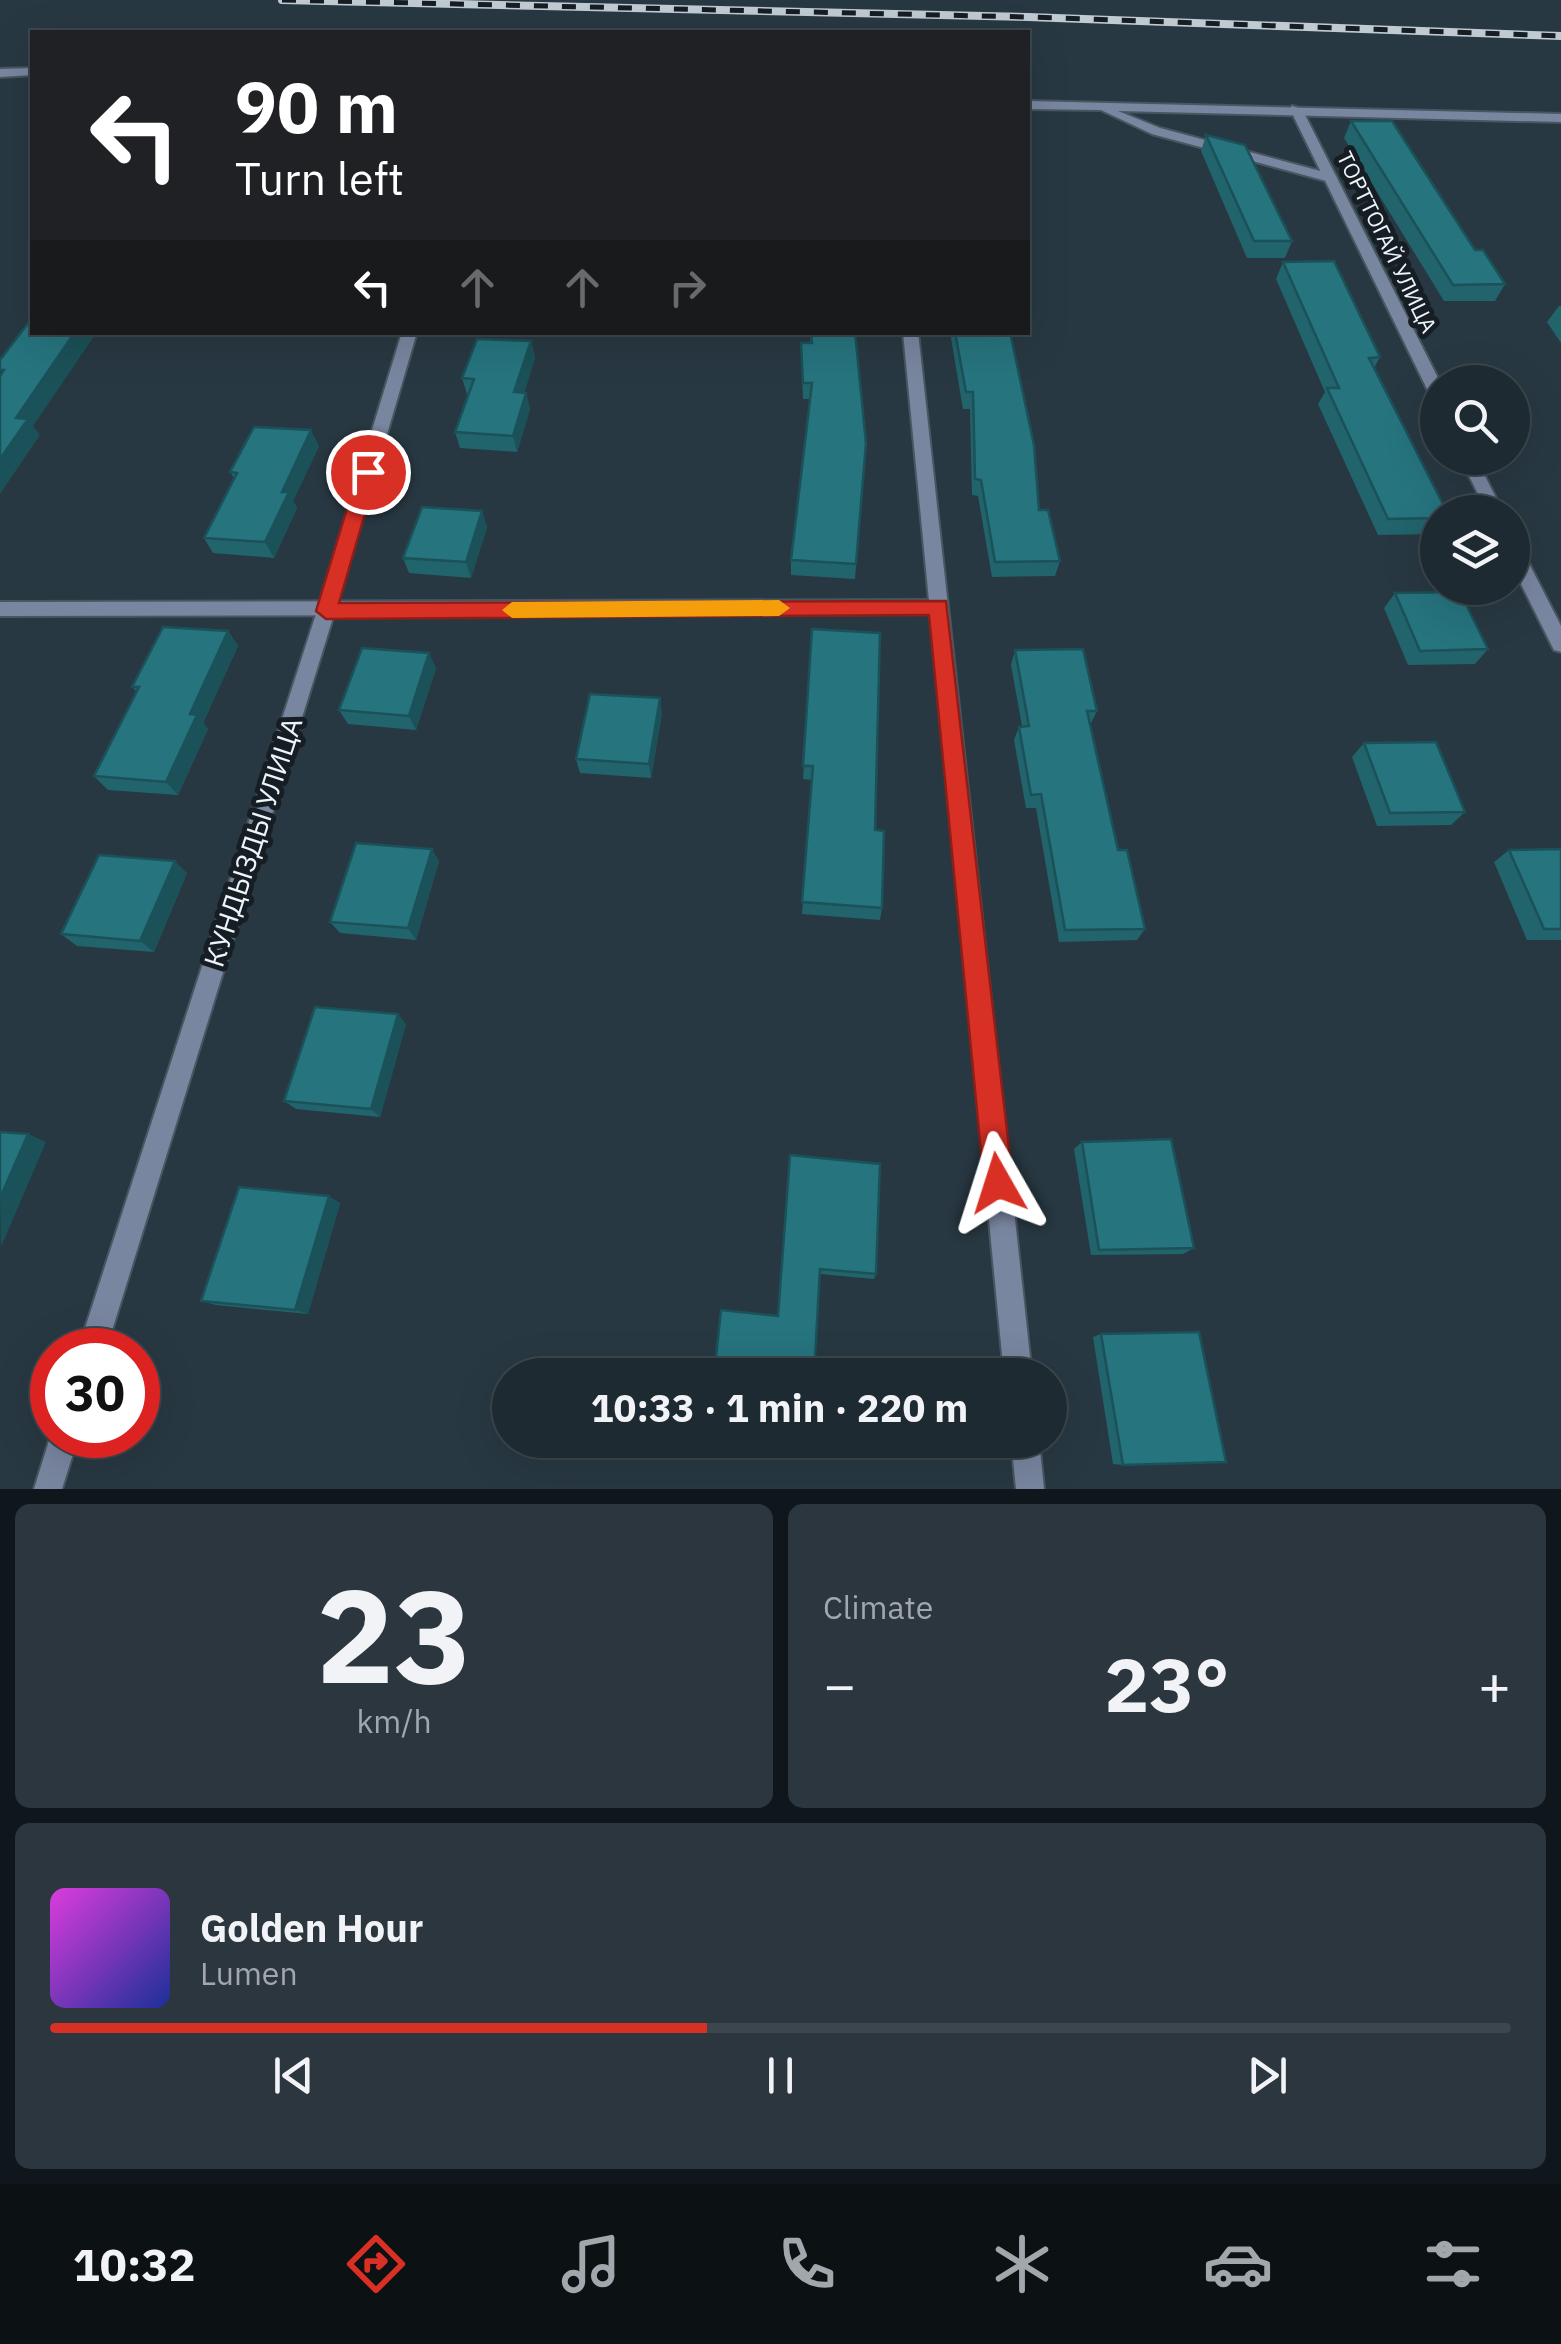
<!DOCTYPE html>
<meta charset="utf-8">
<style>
:root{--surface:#1e2a32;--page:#2b363e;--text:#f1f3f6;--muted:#a1a7ac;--line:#3c464d;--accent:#d93025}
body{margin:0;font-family:"IBM Plex Sans",sans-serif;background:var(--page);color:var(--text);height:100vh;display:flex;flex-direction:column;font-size:38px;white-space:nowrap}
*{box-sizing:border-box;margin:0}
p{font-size:32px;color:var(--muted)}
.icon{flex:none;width:55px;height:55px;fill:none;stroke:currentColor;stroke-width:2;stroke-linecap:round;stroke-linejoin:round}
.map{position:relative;height:1489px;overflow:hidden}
.details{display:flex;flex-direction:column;gap:15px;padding:15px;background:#10171c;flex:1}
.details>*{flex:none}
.banner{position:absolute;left:30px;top:30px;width:1000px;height:305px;border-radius:0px;box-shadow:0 10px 40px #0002,0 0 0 2px var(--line);background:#202124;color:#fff;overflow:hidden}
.controls{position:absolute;left:1420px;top:365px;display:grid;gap:20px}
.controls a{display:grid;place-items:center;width:110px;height:110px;border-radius:50%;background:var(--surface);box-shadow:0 10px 40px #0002,0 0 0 2px var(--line);font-size:50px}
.speed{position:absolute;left:30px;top:1328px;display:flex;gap:20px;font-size:50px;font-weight:700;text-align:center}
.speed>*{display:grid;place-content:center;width:130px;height:130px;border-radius:50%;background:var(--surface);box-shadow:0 10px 40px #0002,0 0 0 2px var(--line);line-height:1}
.speed .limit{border:15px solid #d22;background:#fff;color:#111}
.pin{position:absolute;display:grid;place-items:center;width:85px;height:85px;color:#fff;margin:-42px;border:5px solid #fff;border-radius:50%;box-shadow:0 2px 10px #0007}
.me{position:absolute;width:110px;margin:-55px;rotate:354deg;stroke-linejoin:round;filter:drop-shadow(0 0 8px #0008)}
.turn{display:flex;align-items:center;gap:35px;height:210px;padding:0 40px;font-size:45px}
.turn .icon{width:130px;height:130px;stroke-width:2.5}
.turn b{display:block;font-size:70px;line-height:85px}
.lanes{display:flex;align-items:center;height:95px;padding:0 40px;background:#0003;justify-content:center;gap:50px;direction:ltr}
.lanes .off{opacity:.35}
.big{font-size:75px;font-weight:800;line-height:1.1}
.details .widget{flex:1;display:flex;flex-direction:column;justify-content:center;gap:15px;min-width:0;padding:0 35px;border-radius:15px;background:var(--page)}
.details .dial{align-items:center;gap:0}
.dial b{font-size:130px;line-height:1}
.song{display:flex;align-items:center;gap:30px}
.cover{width:120px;height:120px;border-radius:15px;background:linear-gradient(135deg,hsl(300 70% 55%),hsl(230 70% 35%))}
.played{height:10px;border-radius:5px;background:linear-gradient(90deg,var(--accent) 45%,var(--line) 45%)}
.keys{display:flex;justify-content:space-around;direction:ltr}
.heat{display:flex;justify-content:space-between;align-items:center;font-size:55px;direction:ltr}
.details .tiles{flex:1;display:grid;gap:15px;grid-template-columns:1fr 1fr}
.widget:last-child{grid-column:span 2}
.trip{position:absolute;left:492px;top:1358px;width:575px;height:100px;border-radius:50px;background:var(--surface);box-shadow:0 10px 40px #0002,0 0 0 2px var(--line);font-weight:800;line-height:100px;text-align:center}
.tab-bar{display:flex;height:160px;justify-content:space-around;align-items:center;background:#0c1114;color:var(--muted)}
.tab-bar .icon{width:70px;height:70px}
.tab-bar .active{color:var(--accent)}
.tab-bar b{font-size:45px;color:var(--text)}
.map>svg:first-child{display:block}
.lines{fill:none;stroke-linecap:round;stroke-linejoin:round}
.lane-casing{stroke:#475660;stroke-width:4}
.street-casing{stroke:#475660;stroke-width:4}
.lane{fill:#7986a0;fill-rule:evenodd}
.street{fill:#7986a0;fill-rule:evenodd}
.rail-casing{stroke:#c0cad2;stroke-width:8}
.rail{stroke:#171e23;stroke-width:5;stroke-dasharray:14;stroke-linecap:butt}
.wall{fill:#21646c}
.shaded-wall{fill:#1b5158}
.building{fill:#26747e;stroke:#1b5158;stroke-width:2.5}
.route{fill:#d93025;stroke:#8d1f18;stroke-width:2.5}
.slow{fill:#f59e0b}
.labels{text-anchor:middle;stroke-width:10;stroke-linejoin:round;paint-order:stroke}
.far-street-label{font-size:22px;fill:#ecf5fc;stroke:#171e23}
.street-label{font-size:28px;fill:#ecf5fc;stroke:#171e23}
</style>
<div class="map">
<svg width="1561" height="1489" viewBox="0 0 1561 1489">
<rect width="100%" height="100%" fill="#283842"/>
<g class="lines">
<!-- lane casing -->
<g class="lane-casing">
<g id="lane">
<path d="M32 68V75L0 77V69Z"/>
<path d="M1028 101 1561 114V122L1118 111 1160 128 1335 175 1337 178 1330 182 1152 134 1101 110 1028 109Z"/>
<path d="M939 600 948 607 939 614 0 616V602Z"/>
</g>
</g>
<!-- street casing -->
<g class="street-casing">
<g id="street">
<path d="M1292 106 1302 109 1440 382 1438 400 1430 395 1290 109Z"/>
<path d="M402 332H417L335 611 106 1350H78L317 611Z"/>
<path d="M903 332H918L1032 1375H1004Z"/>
<path d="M1460 458H1476L1503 512H1487Z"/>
<path d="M1512 541 1518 542 1561 626V652L1554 650 1512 566Z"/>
<path d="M52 1431V1435H79L62 1489H34Z"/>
<path d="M1011 1440H1039L1044 1489H1016Z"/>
</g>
</g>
<!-- lane -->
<use href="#lane" class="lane"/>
<!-- street -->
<use href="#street" class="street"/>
<!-- rail casing -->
<g class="rail-casing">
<path id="rail" d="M282 0 1028 17 1561 36"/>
</g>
<!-- rail -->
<use href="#rail" class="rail"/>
</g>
<!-- wall -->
<g class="wall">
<path d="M1351 121 1505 284 1495 301H1444L1344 138Z"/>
<path d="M1206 135 1292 241 1285 258H1247L1201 151Z"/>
<path d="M1283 262 1380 357 1374 368 1438 512V534L1378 535 1318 404 1325 392 1276 279Z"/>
<path d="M1559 306H1561V343L1547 322Z"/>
<path d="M317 332H371L369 337Z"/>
<path d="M810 332H855L866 443 855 579 791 575V560L810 399H803L801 343H810Z"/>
<path d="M950 332H1010L1039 510 1060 561 1055 576 992 577 978 496 972 495 970 409H963Z"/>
<path d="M531 341 535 358 524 393H526L530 409 517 452 460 448 455 432 469 394H467L462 378Z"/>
<path d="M319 446 293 501 297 508 274 558 213 553 204 538 234 478 230 472Z"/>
<path d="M482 511 487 527 471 578 409 573 403 558Z"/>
<path d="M1395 593 1488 649 1475 664 1408 665 1384 608Z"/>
<path d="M812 629 875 830 882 908 880 920 802 914 812 780 803 779Z"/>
<path d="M228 631 238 646 203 723 208 729 178 795 108 790 94 776 137 692 132 687Z"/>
<path d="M1015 650 1097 711 1090 725 1118 850 1145 929 1137 940 1059 942 1036 808H1026L1014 740 1019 727 1022 726 1011 665Z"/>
<path d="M436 668 416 730 348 724 339 710Z"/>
<path d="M662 713 651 778 580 773 576 759Z"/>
<path d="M1364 743 1465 812 1451 825 1377 826 1352 757Z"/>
<path d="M1561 849V940H1527L1494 862 1509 850Z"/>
<path d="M439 861 416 940 340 933 330 922Z"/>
<path d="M187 873 154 952 77 946 61 934Z"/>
<path d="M406 1024 380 1117 296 1109 284 1101Z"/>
<path d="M1082 1142 1194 1248 1183 1254 1091 1255 1074 1149Z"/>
<path d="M790 1155 876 1274 874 1279 820 1274 778 1316Z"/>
<path d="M340 1203 308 1314 216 1305 201 1301Z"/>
<path d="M1101 1334 1123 1465 1113 1464 1093 1337Z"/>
</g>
<!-- shaded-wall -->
<g class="shaded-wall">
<path d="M75 332H97L33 426 40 435 0 494V459L16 418Z"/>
<path d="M531 341 535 358 519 409 514 392Z"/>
<path d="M526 393 530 409 517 452 513 436Z"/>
<path d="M311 430 319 446 293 501 297 508 274 558 265 542 282 492Z"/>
<path d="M482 511 487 527 471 578 466 562Z"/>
<path d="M228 631 238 646 203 723 208 729 178 795 166 782 190 714Z"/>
<path d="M429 653 436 668 416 730 409 716Z"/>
<path d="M660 698 662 713 651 778 649 764Z"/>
<path d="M432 849 439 861 416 940 408 928Z"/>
<path d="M175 861 187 873 154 952 140 941Z"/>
<path d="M398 1014 406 1024 380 1117 371 1109Z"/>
<path d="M28 1134 46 1142 1 1247 0 1198Z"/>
<path d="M329 1196 340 1203 308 1314 295 1310Z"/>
</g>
<!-- building -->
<g class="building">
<path d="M1351 121H1392L1475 250H1483L1505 284 1453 285Z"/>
<path d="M1206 135 1245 145 1292 241H1254Z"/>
<path d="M1334 261 1380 357 1369 358 1447 512H1438V518L1388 519 1327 388H1339L1283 262Z"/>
<path d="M32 318V332H75L16 418 28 419 0 459V376L4 370H0V360Z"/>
<path d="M811 332H855L866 443 856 564 791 560 812 383H803L801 343H812Z"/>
<path d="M955 332H1010L1034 445 1039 510H1048L1060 561 995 562 981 480 975 479 973 392H966Z"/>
<path d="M477 339 531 341 514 392 526 393 513 436 455 432 474 379 462 378Z"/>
<path d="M254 427 311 430 282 492H289L265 542 204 538 237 473 230 472Z"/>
<path d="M422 507 482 511 466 562 403 558Z"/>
<path d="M1460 592 1488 649 1420 651 1395 593Z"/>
<path d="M163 627 228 631 190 714 197 715 166 782 94 776 139 687H132Z"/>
<path d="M812 629 880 633 875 830 884 831 882 908 802 902 813 766H803Z"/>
<path d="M362 648 429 653 409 716 339 710Z"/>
<path d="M1083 649 1097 711H1087L1118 850H1127L1145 929 1065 930 1041 794 1031 795 1019 727 1029 726 1015 650Z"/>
<path d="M590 694 660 698 649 764 576 759Z"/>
<path d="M1436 742 1465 812 1390 813 1364 743Z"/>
<path d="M356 843 432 849 408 928 330 922Z"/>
<path d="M1561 849V929H1544L1509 850Z"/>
<path d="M99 855 175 861 140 941 61 934Z"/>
<path d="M315 1007 398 1014 371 1109 284 1101Z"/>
<path d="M0 1132 28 1134 0 1198Z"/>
<path d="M1171 1139 1194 1248 1099 1250 1082 1142Z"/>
<path d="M790 1155 880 1164 876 1274 820 1269 814 1375H714L721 1310 778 1316Z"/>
<path d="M239 1187 329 1196 295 1310 201 1301Z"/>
<path d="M1199 1332 1226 1462 1123 1465 1101 1334Z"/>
<path d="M726 1440H810V1448Z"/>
</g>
<!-- route -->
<path class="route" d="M368 465 377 472 339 603 946 601 1013 1183 1008 1193 998 1197 988 1193 984 1183 929 615 326 619 316 611 358 472Z"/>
<!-- slow -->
<path class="slow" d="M779 600 790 608 779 616 512 618 502 610 512 602Z"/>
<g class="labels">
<!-- far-street labels -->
<g class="far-street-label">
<text transform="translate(1387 242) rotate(64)" y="8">ТОРТТОГАЙ УЛИЦА</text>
</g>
<!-- street labels -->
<g class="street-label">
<text transform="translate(253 842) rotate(-72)" y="10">КУНДЫЗДЫ УЛИЦА</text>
</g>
</g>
</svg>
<div class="controls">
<a><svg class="icon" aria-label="search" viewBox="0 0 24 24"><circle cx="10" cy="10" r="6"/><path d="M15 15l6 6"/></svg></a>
<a><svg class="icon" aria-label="layers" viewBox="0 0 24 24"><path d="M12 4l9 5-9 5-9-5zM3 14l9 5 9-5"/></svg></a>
</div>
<div class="speed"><div class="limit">30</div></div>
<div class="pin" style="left:368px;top:472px;background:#d93025"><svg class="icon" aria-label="arrive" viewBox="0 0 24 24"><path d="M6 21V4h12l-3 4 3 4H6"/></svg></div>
<svg class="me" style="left:998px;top:1183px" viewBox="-20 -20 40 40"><path d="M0-17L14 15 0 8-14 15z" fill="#d93025" stroke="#fff" stroke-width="4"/></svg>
<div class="trip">10:33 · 1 min · 220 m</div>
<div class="banner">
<div class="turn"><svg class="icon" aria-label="left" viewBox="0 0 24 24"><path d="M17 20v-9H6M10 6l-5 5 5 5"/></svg><div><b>90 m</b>Turn left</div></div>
<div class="lanes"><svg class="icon" aria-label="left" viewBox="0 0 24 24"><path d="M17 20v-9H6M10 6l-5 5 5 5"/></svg><svg class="icon off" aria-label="ahead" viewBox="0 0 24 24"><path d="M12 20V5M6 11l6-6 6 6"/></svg><svg class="icon off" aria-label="ahead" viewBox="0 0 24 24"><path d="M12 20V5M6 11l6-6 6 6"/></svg><svg class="icon off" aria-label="right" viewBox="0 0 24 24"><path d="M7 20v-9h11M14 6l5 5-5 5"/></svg></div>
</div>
</div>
<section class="details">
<div class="tiles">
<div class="widget dial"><b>23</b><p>km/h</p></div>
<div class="widget"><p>Climate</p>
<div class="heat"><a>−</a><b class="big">23°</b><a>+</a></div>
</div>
<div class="widget">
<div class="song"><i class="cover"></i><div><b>Golden Hour</b><p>Lumen</p></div></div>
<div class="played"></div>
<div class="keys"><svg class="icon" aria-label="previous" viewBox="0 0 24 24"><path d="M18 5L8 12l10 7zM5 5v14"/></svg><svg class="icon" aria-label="pause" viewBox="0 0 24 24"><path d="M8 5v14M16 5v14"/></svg><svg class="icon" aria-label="next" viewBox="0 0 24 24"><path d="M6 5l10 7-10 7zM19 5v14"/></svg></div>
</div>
</div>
</section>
<nav class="tab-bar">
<b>10:32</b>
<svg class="icon active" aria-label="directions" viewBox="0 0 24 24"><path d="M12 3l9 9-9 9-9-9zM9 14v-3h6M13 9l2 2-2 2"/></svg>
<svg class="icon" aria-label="music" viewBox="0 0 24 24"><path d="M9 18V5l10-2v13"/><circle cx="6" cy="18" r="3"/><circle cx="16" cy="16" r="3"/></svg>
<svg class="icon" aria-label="phone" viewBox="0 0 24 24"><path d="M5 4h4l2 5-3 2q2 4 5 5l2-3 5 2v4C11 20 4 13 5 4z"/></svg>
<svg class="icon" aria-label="climate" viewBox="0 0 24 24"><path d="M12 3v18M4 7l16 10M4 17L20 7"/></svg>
<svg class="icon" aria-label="car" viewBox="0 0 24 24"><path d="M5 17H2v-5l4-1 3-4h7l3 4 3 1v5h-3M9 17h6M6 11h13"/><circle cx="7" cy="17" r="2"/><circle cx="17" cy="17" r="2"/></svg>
<svg class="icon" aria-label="filters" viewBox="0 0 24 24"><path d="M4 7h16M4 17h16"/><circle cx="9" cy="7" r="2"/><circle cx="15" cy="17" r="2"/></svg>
</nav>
